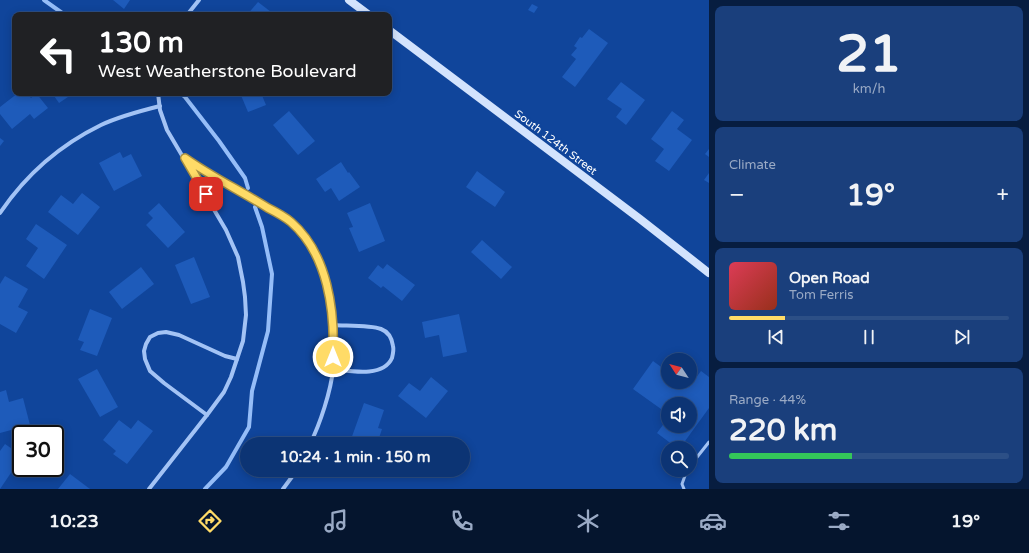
<!DOCTYPE html>
<meta charset="utf-8">
<style>
:root{--surface:#0c3474;--page:#1a3f7c;--text:#f1f3f6;--muted:#9aaac5;--line:#2c4f86;--accent:#ffdb67}
body{margin:0;font-family:"Varela Round",sans-serif;background:var(--page);color:var(--text);height:100vh;display:flex;flex-direction:column;font-size:15px;white-space:nowrap}
*{box-sizing:border-box;margin:0}
p{font-size:13px;color:var(--muted)}
.icon{flex:none;width:22px;height:22px;fill:none;stroke:currentColor;stroke-width:2;stroke-linecap:round;stroke-linejoin:round}
.map{position:relative;flex:1;overflow:hidden}
.details{display:flex;flex-direction:column;gap:6px;padding:6px;background:#071d40;width:320px}
.details>*{flex:none}
.hud{position:absolute;left:12px;top:12px;width:380px;height:84px;border-radius:8px;box-shadow:0 2px 10px #0003,0 0 0 1px var(--line);background:#202124;color:#fff;overflow:hidden}
.needle{width:26px;rotate:306deg}
.controls{position:absolute;left:661px;top:353px;display:grid;gap:8px}
.controls a{display:grid;place-items:center;width:36px;height:36px;border-radius:50%;background:var(--surface);box-shadow:0 2px 10px #0003,0 0 0 1px var(--line);font-size:20px}
.speed{position:absolute;left:12px;top:425px;display:flex;gap:8px;font-size:20px;font-weight:700;text-align:center}
.speed>*{display:grid;place-content:center;width:52px;height:52px;border-radius:50%;background:var(--surface);box-shadow:0 2px 10px #0003,0 0 0 1px var(--line);line-height:1}
.speed .limit{border:2px solid #111;border-radius:6px;background:#fff;color:#111}
.pin{position:absolute;display:grid;place-items:center;width:34px;height:34px;color:#fff;margin:-17px;border-radius:8px;box-shadow:0 2px 6px #0006}
.me{position:absolute;width:44px;margin:-22px;rotate:0deg;stroke-linejoin:round;filter:drop-shadow(0 0 3px #0008)}
.turn{display:flex;align-items:center;gap:14px;height:84px;padding:0 20px;font-size:18px}
.turn .icon{width:52px;height:52px;stroke-width:2.5}
.turn b{display:block;font-size:28px;line-height:34px}
.big{font-size:30px;font-weight:700;line-height:1.1}
.details .card{flex:1;display:flex;flex-direction:column;justify-content:center;gap:6px;min-width:0;padding:0 14px;border-radius:8px;background:var(--page)}
.details .dial{align-items:center;gap:0}
.dial b{font-size:52px;line-height:1}
.song{display:flex;align-items:center;gap:12px}
.cover{width:48px;height:48px;border-radius:6px;background:linear-gradient(135deg,hsl(350 70% 55%),hsl(10 70% 35%))}
.played{height:4px;border-radius:2px;background:linear-gradient(90deg,var(--accent) 20%,var(--line) 20%)}
.keys{display:flex;justify-content:space-around;direction:ltr}
.heat{display:flex;justify-content:space-between;align-items:center;font-size:22px;direction:ltr}
.charge{height:6px;border-radius:3px;background:linear-gradient(90deg,#34c759 44%,var(--line) 0)}
.trip{position:absolute;left:240px;top:437px;width:230px;height:40px;border-radius:20px;background:var(--surface);box-shadow:0 2px 10px #0003,0 0 0 1px var(--line);font-weight:700;line-height:40px;text-align:center}
.menu{display:flex;height:64px;justify-content:space-around;align-items:center;background:#05152e;color:var(--muted)}
.menu .icon{width:28px;height:28px}
.menu .current{color:var(--accent)}
.menu b{font-size:18px;color:var(--text)}
main{display:flex;flex:1;min-height:0}
.map>svg:first-child{display:block}
.lines{fill:none;stroke-linecap:round;stroke-linejoin:round}
.stream{stroke:#95bdf8;stroke-width:4}
.building{fill:#1e5bba}
.lane{stroke:#a3c3f5;stroke-width:3}
.street{stroke:#a3c3f5;stroke-width:4}
.secondary{stroke:#d3e3fd;stroke-width:8}
.route-casing{stroke:#a68e43;stroke-width:10}
.route{stroke:#ffdb67;stroke-width:7}
.labels{text-anchor:middle;stroke-width:4;stroke-linejoin:round;paint-order:stroke}
.street-label{font-size:11px;fill:#fff;stroke:#10459b}
</style>
<main>
<div class="map">
<svg width="709" height="489" viewBox="0 0 709 489">
<rect width="100%" height="100%" fill="#10459b"/>
<g class="lines">
<!-- stream -->
<g class="stream">
<path d="M44 0 65 15"/>
<path d="M180 93 185 97 219 141 245 178 248 188"/>
<path d="M205 489 226 467 249 427 252 391 268 331 272 274 262 227 255 207"/>
</g>
</g>
<!-- building -->
<g class="building">
<path d="M113 0H130L124 9Z"/>
<path d="M258 2 275 15H247Z"/>
<path d="M532 4 538 7 534 13 528 10Z"/>
<path d="M589 29 608 43 575 87 562 77 576 59 571 55 577 48 574 46 580 37 582 38Z"/>
<path d="M621 82 645 100 626 125 616 117 622 109 607 99Z"/>
<path d="M18 93H27L31 98 36 93 48 108 34 119 30 114 12 129 0 114V107Z"/>
<path d="M52 93H74L59 103Z"/>
<path d="M240 93H261L266 105 248 112Z"/>
<path d="M289 111 315 141 298 155 273 125Z"/>
<path d="M672 111 684 120 677 129 692 140 669 171 655 161 664 149 651 139Z"/>
<path d="M0 138 4 141 0 146Z"/>
<path d="M709 149V157L705 154Z"/>
<path d="M120 152 123 158 131 154 142 176 114 191 99 163Z"/>
<path d="M341 162 348 173 349 172 360 187 339 201 331 188 325 192 316 179Z"/>
<path d="M477 171 505 192 495 207 466 187Z"/>
<path d="M709 173V183L704 180Z"/>
<path d="M82 193 100 207 78 235 48 212 61 195 73 204Z"/>
<path d="M159 203 185 232 168 248 146 225 153 218 148 213Z"/>
<path d="M370 203 385 241 359 252 349 228 353 227 347 213Z"/>
<path d="M36 224 67 245 44 279 26 266 38 248 26 239Z"/>
<path d="M482 240 512 267 501 279 471 252Z"/>
<path d="M194 257 210 297 191 304 175 265Z"/>
<path d="M387 264 415 285 402 301 383 286 381 288 368 278 378 265 383 269Z"/>
<path d="M141 267 154 284 122 309 109 292Z"/>
<path d="M5 276 28 289 18 307 28 312 16 333 0 324V284Z"/>
<path d="M90 309 112 318 97 356 80 350 84 342 78 340Z"/>
<path d="M459 314 467 352 443 357 439 335 425 338 422 322Z"/>
<path d="M653 361 668 372V382H682L689 387 701 371 709 377V408L680 448H677L657 433 668 418V426H690V404H668V414L633 389Z"/>
<path d="M97 369 118 407 100 417 78 379Z"/>
<path d="M431 377 448 391 426 418 398 396 409 383 420 391Z"/>
<path d="M6 390 9 402 23 398 30 425 0 433V392Z"/>
<path d="M364 403 384 410 378 428 382 429 379 438 375 436 373 444H356L350 442Z"/>
<path d="M119 420 131 429 138 420 153 431 127 464 113 454 116 451 103 440Z"/>
<path d="M5 444 21 455V458L0 489V451Z"/>
<path d="M70 474 90 489H58Z"/>
</g>
<g class="lines">
<!-- lane -->
<g class="lane">
<path d="M690 466 709 442"/>
<path d="M684 489 682 484 687 470"/>
</g>
<!-- street -->
<g class="street">
<path d="M187 15 199 0"/>
<path d="M187 160C213 177 241 191 268 207 275 212 284 216 291 222 330 254 337 321 333 369 331 391 320 424 310 444"/>
<path d="M0 213C25 176 60 145 101 125 120 116 140 111 160 106"/>
<path d="M333 325C345 326 370 325 381 329 389 332 392 339 393 346 394 350 393 354 392 358 383 378 350 371 333 369"/>
<path d="M207 415 164 383 150 371 145 359 144 351 146 344 150 337 158 333 166 332 179 335 225 356 237 359"/>
<path d="M149 489 207 415 224 392 231 377 243 341 246 315 245 297 243 282 238 257 226 230 167 130 160 110 158 93"/>
<path d="M283 489 297 470"/>
</g>
<!-- secondary -->
<g class="secondary">
<path d="M349 0 369 15"/>
<path d="M389 30 640 219 709 273"/>
</g>
</g>
<g class="lines">
<!-- route casing -->
<g class="route-casing">
<path id="route" d="M206 194 185 158C212 177 241 191 268 208 276 212 285 217 291 222 328 254 335 311 333 357"/>
</g>
<!-- route -->
<use href="#route" class="route"/>
</g>
<g class="labels">
<!-- street labels -->
<g class="street-label">
<text transform="translate(556 142) rotate(37)" y="4">South 124th Street</text>
</g>
</g>
</svg>
<div class="controls">
<a><svg class="needle" viewBox="-14 -14 28 28"><path d="M0-13l5 13h-10z" fill="#e53935"/><path d="M0 13l5-13h-10z" fill="#9aaac5"/></svg></a>
<a><svg class="icon" aria-label="sound" viewBox="0 0 24 24"><path d="M4 9h4l5-4v14l-5-4H4zM17 9q2 3 0 6"/></svg></a>
<a><svg class="icon" aria-label="search" viewBox="0 0 24 24"><circle cx="10" cy="10" r="6"/><path d="M15 15l6 6"/></svg></a>
</div>
<div class="speed"><div class="limit">30</div></div>
<div class="pin" style="left:206px;top:194px;background:#d93025"><svg class="icon" aria-label="arrive" viewBox="0 0 24 24"><path d="M6 21V4h12l-3 4 3 4H6"/></svg></div>
<svg class="me" style="left:333px;top:357px" viewBox="-20 -20 40 40"><circle r="17" fill="#ffdb67" stroke="#fff" stroke-width="3"/><path d="M0-11L8 9 0 5-8 9z" fill="#fff"/></svg>
<div class="trip">10:24 · 1 min · 150 m</div>
<div class="hud">
<div class="turn"><svg class="icon" aria-label="left" viewBox="0 0 24 24"><path d="M17 20v-9H6M10 6l-5 5 5 5"/></svg><div><b>130 m</b>West Weatherstone Boulevard</div></div>
</div>
</div>
<section class="details">
<div class="card dial"><b>21</b><p>km/h</p></div>
<div class="card"><p>Climate</p>
<div class="heat"><a>−</a><b class="big">19°</b><a>+</a></div>
</div>
<div class="card">
<div class="song"><i class="cover"></i><div><b>Open Road</b><p>Tom Ferris</p></div></div>
<div class="played"></div>
<div class="keys"><svg class="icon" aria-label="previous" viewBox="0 0 24 24"><path d="M18 5L8 12l10 7zM5 5v14"/></svg><svg class="icon" aria-label="pause" viewBox="0 0 24 24"><path d="M8 5v14M16 5v14"/></svg><svg class="icon" aria-label="next" viewBox="0 0 24 24"><path d="M6 5l10 7-10 7zM19 5v14"/></svg></div>
</div>
<div class="card"><p>Range · 44%</p><b class="big">220 km</b><div class="charge"></div></div>
</section>
</main>
<nav class="menu">
<b>10:23</b>
<svg class="icon current" aria-label="directions" viewBox="0 0 24 24"><path d="M12 3l9 9-9 9-9-9zM9 14v-3h6M13 9l2 2-2 2"/></svg>
<svg class="icon" aria-label="music" viewBox="0 0 24 24"><path d="M9 18V5l10-2v13"/><circle cx="6" cy="18" r="3"/><circle cx="16" cy="16" r="3"/></svg>
<svg class="icon" aria-label="phone" viewBox="0 0 24 24"><path d="M5 4h4l2 5-3 2q2 4 5 5l2-3 5 2v4C11 20 4 13 5 4z"/></svg>
<svg class="icon" aria-label="climate" viewBox="0 0 24 24"><path d="M12 3v18M4 7l16 10M4 17L20 7"/></svg>
<svg class="icon" aria-label="car" viewBox="0 0 24 24"><path d="M5 17H2v-5l4-1 3-4h7l3 4 3 1v5h-3M9 17h6M6 11h13"/><circle cx="7" cy="17" r="2"/><circle cx="17" cy="17" r="2"/></svg>
<svg class="icon" aria-label="filters" viewBox="0 0 24 24"><path d="M4 7h16M4 17h16"/><circle cx="9" cy="7" r="2"/><circle cx="15" cy="17" r="2"/></svg>
<b>19°</b>
</nav>
